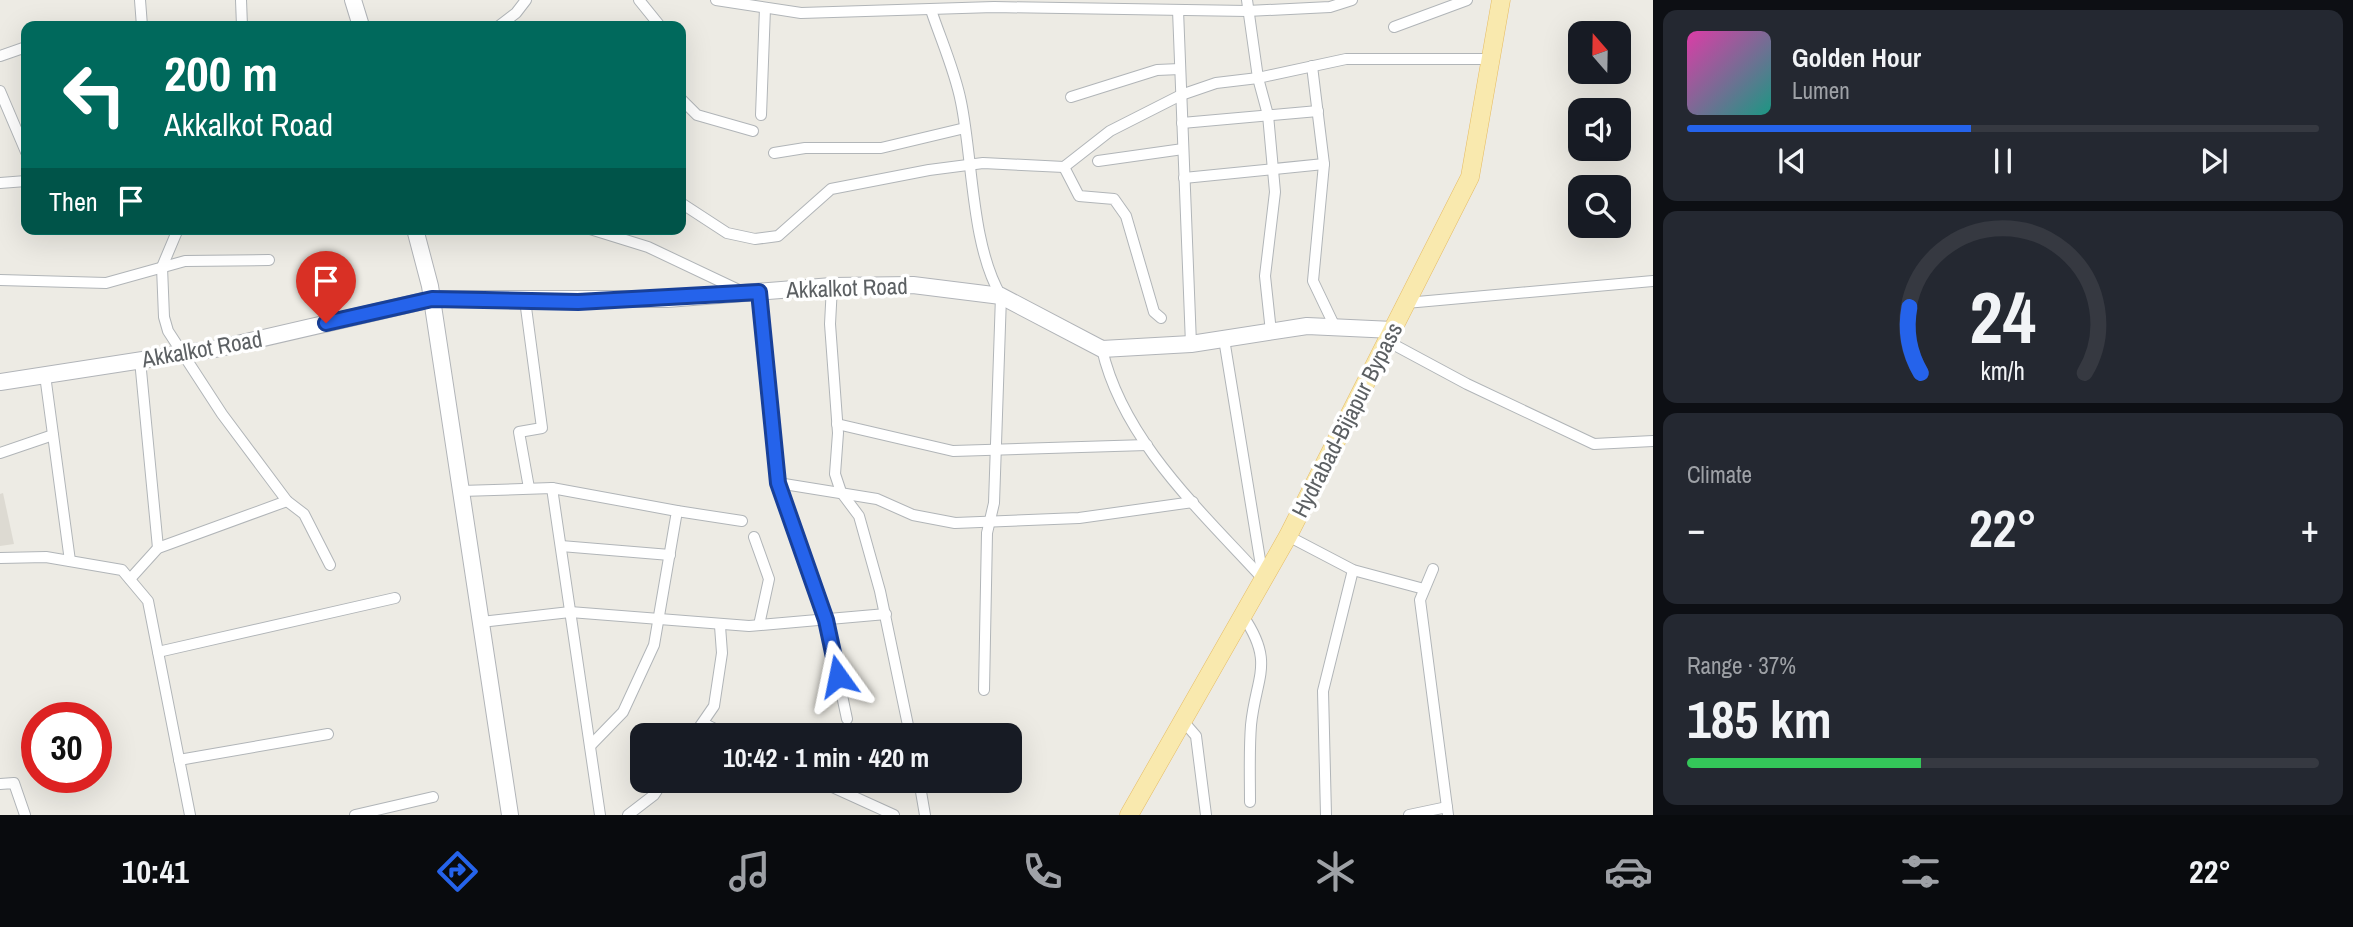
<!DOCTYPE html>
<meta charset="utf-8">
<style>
:root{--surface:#171b24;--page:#242831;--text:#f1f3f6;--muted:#9ea1a6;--line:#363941;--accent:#2563eb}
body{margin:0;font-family:"Archivo Narrow",sans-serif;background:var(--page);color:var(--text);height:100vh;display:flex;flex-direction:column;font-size:26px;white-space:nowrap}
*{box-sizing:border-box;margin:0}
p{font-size:23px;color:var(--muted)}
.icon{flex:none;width:38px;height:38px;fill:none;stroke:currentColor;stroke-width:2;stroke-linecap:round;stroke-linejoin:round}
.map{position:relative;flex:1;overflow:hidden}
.sheet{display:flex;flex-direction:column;gap:10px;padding:10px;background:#0d0f14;width:700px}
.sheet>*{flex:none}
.hud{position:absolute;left:21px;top:21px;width:665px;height:214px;border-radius:14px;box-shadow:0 7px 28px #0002;background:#00695c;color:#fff;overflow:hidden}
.needle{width:46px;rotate:340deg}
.buttons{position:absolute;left:1568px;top:21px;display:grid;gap:14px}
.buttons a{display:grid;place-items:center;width:63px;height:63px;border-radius:14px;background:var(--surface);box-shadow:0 7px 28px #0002;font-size:35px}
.speed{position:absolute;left:21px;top:702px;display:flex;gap:14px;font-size:35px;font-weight:700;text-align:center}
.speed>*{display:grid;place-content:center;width:91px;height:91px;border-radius:50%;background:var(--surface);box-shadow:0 7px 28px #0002;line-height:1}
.speed .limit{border:10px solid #d22;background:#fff;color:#111}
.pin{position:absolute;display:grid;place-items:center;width:60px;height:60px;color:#fff;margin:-72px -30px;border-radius:50% 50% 50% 0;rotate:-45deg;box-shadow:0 0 7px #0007}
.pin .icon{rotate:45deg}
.me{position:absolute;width:77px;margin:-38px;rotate:348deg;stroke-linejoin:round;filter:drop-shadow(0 0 5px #0008)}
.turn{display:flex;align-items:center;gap:24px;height:147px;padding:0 28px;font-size:32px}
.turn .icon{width:91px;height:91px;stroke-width:2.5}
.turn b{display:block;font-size:49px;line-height:60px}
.then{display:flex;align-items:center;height:66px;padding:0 28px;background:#0003;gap:14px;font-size:26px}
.big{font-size:52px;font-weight:700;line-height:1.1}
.sheet .tile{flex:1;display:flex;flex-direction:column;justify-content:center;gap:10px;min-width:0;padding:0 24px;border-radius:14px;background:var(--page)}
.sheet .dial{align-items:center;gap:0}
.dial svg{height:182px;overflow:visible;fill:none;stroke:var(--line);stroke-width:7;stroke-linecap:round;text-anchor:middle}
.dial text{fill:var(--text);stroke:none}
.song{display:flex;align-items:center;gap:21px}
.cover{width:84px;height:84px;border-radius:10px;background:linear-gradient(135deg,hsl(320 70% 55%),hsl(170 70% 35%))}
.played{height:7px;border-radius:4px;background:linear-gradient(90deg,var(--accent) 45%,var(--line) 45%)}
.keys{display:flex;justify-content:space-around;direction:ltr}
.heat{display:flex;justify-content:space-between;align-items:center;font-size:38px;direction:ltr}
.charge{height:10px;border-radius:5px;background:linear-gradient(90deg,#34c759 37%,var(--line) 0)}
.trip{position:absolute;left:630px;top:723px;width:392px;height:70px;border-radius:14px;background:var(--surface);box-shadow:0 7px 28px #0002;font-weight:700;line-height:70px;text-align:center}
.tab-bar{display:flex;height:112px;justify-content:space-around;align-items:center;background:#090b0e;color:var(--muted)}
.tab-bar .icon{width:49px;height:49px}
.tab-bar .selected{color:var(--accent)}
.tab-bar b{font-size:32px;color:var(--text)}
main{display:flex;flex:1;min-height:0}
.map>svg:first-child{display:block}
.education{fill:#dddad2}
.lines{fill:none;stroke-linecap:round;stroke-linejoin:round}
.street-casing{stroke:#b1b5b8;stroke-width:12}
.secondary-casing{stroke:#b1b4b8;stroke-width:18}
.primary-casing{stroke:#e6bc64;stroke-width:19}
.street{stroke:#fff;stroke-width:10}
.secondary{stroke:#fff;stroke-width:16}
.primary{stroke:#f9e9ae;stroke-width:18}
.route-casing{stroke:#184099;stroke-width:18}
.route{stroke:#2563eb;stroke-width:12}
.labels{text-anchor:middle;stroke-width:7;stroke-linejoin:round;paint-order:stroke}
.street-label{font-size:23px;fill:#5c6063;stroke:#fff}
</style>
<main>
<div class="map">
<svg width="1653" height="815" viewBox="0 0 1653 815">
<rect width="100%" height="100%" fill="#edebe4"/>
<!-- education -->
<path class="education" d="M3 493 14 544 0 546V494Z"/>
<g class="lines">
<!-- street casing -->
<g class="street-casing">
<g id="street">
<path d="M140 0 142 26"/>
<path d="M241 0 242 26"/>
<path d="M639 0 660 26"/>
<path d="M716 0 801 13 994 7 1247 11 1330 7 1352 0"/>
<path d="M1247 0 1258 78 1268 115 1275 192 1265 276 1271 332"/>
<path d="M931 10C941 40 955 71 961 102 973 160 971 245 1001 296L994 503 987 533 984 690"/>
<path d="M1178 10 1191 344"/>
<path d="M499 26 516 13 526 0"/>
<path d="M1394 27 1467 0"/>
<path d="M0 56 26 47"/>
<path d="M1312 66 1324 164 1313 281 1335 327"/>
<path d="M0 91 26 152"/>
<path d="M1071 97 1157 70 1180 69"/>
<path d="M681 99 697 115 753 131"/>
<path d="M761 115 765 8"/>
<path d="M1182 123 1318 111"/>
<path d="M774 153 805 148H881L965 128"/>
<path d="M1098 161 1183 149"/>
<path d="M1064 167 1079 196 1114 199 1126 216 1154 312 1161 318"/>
<path d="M1184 178 1324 164"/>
<path d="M0 183 26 181"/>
<path d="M681 203 727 233 755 239 778 236 831 189 929 170 983 163 1064 167 1110 131 1181 95 1216 83 1258 78 1346 59H1491"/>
<path d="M178 229 162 267 164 317 168 331 222 414 287 501 304 514 330 565"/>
<path d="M590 229 648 247 743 292"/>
<path d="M0 280 106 283 185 261 269 260"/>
<path d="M832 286 830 324 838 433 835 474 841 492 859 516 880 591 910 735"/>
<path d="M759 292 778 483 826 620 847 719"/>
<path d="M525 300 542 428 519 432 529 488"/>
<path d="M1406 303 1653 281"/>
<path d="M1224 339 1263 578"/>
<path d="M1387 341 1467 384 1594 444 1653 441"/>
<path d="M1102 349C1123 441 1202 512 1264 580"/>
<path d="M140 360 158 548"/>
<path d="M45 375 70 561"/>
<path d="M837 424 953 451 1147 445"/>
<path d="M0 453 53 435"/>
<path d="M778 483 877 499 913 515 955 523 1079 518 1193 502"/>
<path d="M552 488 677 511 654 645 623 712 590 746"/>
<path d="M461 491 552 488 600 815"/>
<path d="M677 511 742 521"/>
<path d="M1288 536 1353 570 1424 589"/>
<path d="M754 537 769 579 759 625"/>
<path d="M561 546 670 555"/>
<path d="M0 558 46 557 122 570 148 601 190 815"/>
<path d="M1433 569 1420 600 1448 815"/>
<path d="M130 579 158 548 287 501"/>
<path d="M1243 616C1275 663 1256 676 1251 725 1249 751 1250 776 1250 802"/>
<path d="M481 622 570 612 749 626 886 614"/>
<path d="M158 652 395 598"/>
<path d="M1183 721 1196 736 1206 815"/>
<path d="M703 723 727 735"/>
<path d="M694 735 714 706 722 653 720 626"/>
<path d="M179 760 328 734"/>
<path d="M817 780 894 815"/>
<path d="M919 780 925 815"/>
<path d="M0 784 14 783 25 815"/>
<path d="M355 815 433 797"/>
<path d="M628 815 654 795 664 780"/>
<path d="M1326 815 1323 691 1353 570"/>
<path d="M1409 815 1447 807"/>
</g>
</g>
<!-- secondary casing -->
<g class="secondary-casing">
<g id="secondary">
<path d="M353 0 361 26"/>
<path d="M415 229 430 286 510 815"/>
<path d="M0 382 220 348 432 299H667L832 286 913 285 1001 296 1102 349 1191 344 1307 326 1393 330"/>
</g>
</g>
<!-- primary casing -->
<g class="primary-casing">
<path id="primary" d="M1129 815 1288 536 1470 177 1501 0"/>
</g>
<!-- street -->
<use href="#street" class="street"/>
<!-- secondary -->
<use href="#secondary" class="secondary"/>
<!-- primary -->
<use href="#primary" class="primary"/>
</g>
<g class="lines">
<!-- route casing -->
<g class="route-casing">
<path id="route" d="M326 323 432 299 578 302 759 292 778 483 826 620 838 676"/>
</g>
<!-- route -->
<use href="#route" class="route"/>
</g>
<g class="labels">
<!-- street labels -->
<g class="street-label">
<text transform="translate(847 288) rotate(-2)" y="8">Akkalkot Road</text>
<text transform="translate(202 349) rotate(-10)" y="8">Akkalkot Road</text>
<text transform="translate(1347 420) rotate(-63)" y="8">Hydrabad-Bijapur Bypass</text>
</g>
</g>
</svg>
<div class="buttons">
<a><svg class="needle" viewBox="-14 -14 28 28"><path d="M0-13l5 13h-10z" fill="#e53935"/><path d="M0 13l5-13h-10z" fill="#9ea1a6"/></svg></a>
<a><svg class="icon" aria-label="sound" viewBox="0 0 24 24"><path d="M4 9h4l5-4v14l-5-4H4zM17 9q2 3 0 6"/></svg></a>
<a><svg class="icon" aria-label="search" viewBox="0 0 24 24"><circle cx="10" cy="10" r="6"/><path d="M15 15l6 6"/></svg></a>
</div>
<div class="speed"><div class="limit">30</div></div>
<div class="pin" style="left:326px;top:323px;background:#d93025"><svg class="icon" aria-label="arrive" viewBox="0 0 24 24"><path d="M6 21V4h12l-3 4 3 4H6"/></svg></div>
<svg class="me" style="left:838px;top:676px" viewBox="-20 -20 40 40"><path d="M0-17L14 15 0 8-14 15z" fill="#2563eb" stroke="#fff" stroke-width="4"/></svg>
<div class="trip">10:42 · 1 min · 420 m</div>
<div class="hud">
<div class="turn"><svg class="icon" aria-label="left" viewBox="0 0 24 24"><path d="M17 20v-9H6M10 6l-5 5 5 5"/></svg><div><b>200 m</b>Akkalkot Road</div></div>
<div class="then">Then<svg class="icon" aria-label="arrive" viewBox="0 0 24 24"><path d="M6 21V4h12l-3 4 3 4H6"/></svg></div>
</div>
</div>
<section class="sheet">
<div class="tile">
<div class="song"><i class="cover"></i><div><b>Golden Hour</b><p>Lumen</p></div></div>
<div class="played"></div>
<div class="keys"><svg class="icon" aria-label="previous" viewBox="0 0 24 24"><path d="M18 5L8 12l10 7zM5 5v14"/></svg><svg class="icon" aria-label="pause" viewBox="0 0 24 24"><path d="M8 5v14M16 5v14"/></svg><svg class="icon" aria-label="next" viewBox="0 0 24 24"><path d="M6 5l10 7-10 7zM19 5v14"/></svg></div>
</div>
<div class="tile dial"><svg viewBox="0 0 100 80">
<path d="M14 69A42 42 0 1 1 86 69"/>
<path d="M14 69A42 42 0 0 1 9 40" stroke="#2563eb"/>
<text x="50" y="56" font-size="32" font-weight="700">24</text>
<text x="50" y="72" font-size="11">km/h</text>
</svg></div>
<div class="tile"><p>Climate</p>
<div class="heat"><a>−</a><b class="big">22°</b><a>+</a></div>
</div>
<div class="tile"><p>Range · 37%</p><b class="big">185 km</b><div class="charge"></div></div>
</section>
</main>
<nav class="tab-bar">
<b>10:41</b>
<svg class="icon selected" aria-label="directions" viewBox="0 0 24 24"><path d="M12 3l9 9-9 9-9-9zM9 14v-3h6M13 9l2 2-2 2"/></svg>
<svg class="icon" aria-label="music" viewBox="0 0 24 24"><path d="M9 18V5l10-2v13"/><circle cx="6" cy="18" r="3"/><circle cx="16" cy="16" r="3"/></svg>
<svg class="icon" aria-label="phone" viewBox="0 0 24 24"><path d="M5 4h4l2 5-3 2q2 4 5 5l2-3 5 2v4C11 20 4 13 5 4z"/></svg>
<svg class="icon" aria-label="climate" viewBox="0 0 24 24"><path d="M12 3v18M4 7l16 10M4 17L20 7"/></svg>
<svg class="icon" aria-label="car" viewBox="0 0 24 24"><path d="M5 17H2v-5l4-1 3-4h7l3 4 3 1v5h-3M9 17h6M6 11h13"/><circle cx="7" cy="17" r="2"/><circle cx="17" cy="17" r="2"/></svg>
<svg class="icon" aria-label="filters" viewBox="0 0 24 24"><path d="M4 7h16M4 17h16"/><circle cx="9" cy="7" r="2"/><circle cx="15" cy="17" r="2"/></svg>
<b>22°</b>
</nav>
